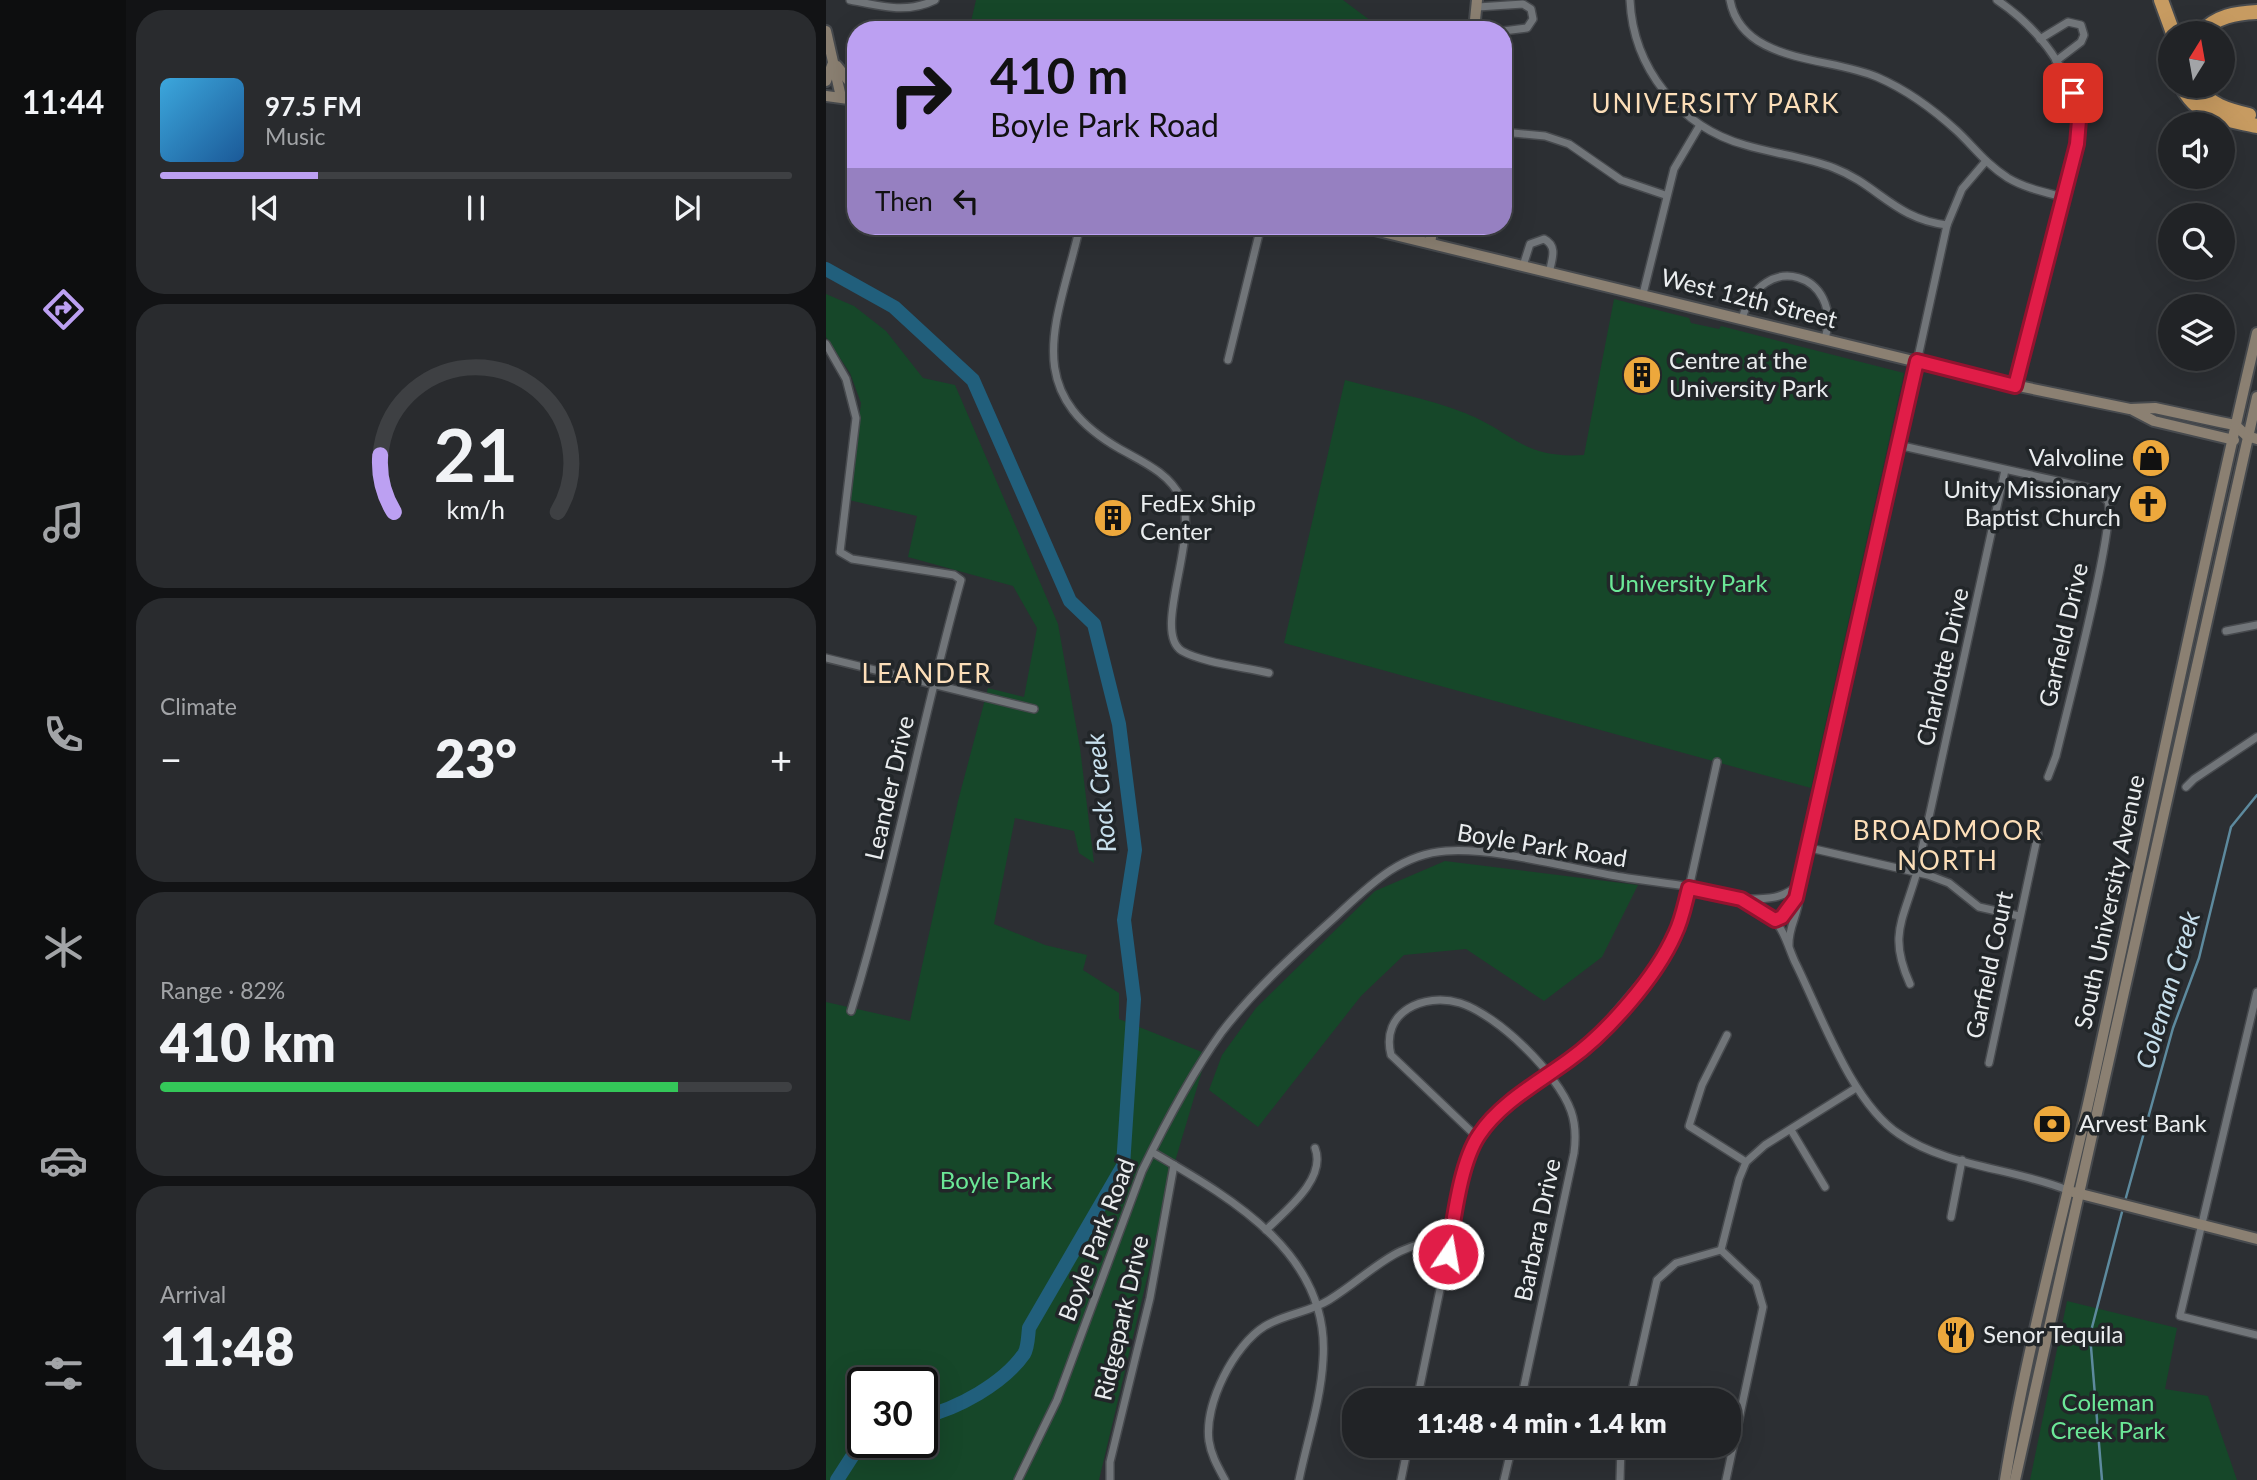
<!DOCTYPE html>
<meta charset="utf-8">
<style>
:root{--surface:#212326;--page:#292b2e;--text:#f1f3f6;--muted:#a2a4a7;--line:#3e4043;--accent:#bca0f2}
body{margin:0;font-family:Lato,sans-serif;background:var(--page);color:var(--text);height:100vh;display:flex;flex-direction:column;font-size:26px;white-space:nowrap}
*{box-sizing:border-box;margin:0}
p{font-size:23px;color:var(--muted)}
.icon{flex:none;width:38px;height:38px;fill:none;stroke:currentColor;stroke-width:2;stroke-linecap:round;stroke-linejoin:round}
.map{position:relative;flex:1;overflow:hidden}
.drawer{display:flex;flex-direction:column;gap:10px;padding:10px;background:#121315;width:700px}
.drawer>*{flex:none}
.banner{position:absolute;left:21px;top:21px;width:665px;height:214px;border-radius:28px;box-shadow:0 7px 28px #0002,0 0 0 2px var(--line);background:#bca0f2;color:#111;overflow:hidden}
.needle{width:46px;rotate:11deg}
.fabs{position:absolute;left:1332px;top:21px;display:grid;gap:14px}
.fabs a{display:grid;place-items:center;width:77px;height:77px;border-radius:50%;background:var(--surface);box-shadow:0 7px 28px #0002,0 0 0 2px var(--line);font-size:35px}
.speed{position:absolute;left:21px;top:1367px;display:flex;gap:14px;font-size:35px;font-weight:700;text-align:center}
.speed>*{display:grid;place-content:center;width:91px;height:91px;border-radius:50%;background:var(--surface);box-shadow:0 7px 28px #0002,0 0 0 2px var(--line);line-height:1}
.speed .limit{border:4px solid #111;border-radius:10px;background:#fff;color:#111}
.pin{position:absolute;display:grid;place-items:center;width:60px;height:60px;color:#fff;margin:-30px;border-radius:14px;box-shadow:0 4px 10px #0006}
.me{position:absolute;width:77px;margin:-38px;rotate:12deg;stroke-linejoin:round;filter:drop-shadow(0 0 5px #0008)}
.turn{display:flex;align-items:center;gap:24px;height:147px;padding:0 28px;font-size:32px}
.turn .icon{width:91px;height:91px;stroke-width:2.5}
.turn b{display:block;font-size:49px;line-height:60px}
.then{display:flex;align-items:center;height:66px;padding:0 28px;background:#0003;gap:14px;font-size:26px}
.big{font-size:52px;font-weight:800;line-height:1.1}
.drawer .tile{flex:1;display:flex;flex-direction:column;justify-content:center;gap:10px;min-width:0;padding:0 24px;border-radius:28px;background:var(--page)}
.drawer .dial{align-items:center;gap:0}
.dial svg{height:182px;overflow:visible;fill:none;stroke:var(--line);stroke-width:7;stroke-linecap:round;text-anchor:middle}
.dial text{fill:var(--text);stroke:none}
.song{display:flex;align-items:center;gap:21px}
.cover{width:84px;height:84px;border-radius:10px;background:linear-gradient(135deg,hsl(200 70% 55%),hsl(210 70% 35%))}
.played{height:7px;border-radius:4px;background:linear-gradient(90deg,var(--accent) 25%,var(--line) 25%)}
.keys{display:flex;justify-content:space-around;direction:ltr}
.heat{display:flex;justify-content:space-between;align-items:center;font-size:38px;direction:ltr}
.charge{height:10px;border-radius:5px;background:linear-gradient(90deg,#34c759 82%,var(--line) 0)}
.trip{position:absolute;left:516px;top:1388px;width:399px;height:70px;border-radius:28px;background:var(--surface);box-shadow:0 7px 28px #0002,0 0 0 2px var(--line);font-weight:800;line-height:70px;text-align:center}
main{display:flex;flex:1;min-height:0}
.dock{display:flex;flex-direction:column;width:126px;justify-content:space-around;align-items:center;background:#0d0e0f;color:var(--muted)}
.dock .icon{width:49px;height:49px}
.dock .selected{color:var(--accent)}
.dock b{font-size:32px;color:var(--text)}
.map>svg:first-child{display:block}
.green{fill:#164729;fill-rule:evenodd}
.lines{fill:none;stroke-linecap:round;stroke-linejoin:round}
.stream{stroke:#5d8a9e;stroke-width:2.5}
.river{stroke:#215f7c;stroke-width:14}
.street-casing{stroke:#474a4e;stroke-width:10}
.secondary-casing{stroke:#474a4e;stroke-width:14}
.highway-casing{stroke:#474a4e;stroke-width:18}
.street{stroke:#717579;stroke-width:7}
.secondary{stroke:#8b8072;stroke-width:10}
.highway{stroke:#c79b61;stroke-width:14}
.route-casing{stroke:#92132f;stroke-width:18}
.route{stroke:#e11d48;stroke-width:12}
.labels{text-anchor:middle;stroke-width:7;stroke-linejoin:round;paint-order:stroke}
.street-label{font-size:24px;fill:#eaedef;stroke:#222629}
.poi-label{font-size:24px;fill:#eaedef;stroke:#222629;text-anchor:start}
.park-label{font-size:24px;fill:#6be897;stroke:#222629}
.neighbourhood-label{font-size:26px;letter-spacing:2px;fill:#fcdeb8;stroke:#222629}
.water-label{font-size:26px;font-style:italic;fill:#c8e0ed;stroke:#222629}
</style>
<main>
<nav class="dock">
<b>11:44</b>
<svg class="icon selected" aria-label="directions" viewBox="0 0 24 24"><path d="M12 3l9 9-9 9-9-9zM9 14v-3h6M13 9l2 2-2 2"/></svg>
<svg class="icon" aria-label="music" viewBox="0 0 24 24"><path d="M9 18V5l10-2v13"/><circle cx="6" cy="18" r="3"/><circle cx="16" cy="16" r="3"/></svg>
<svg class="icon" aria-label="phone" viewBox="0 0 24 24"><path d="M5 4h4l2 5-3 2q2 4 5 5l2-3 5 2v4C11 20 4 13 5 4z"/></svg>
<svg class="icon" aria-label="climate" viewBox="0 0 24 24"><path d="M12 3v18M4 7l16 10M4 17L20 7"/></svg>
<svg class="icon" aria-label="car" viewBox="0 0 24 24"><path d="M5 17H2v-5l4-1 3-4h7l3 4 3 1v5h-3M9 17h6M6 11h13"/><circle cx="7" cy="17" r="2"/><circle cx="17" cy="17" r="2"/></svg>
<svg class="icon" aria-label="filters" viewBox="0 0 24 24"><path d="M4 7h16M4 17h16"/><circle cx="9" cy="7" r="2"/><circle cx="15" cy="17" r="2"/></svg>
</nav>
<section class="drawer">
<div class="tile">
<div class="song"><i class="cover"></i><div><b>97.5 FM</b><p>Music</p></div></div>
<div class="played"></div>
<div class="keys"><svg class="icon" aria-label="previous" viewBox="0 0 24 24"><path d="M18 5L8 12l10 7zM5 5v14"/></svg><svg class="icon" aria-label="pause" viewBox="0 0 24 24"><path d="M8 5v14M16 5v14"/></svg><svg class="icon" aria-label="next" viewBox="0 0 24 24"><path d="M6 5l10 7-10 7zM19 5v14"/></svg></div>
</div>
<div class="tile dial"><svg viewBox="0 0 100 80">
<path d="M14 69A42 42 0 1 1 86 69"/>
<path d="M14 69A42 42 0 0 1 8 44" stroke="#bca0f2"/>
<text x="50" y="56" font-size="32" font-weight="700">21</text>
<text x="50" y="72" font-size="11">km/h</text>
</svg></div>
<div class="tile"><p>Climate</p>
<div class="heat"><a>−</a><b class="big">23°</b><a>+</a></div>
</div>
<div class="tile"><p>Range · 82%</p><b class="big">410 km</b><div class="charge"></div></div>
<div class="tile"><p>Arrival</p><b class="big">11:48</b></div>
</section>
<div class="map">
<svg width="1431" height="1480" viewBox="0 0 1431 1480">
<rect width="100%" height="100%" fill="#2c2f33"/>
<!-- green -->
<g class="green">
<path d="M150 0H517L557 30H143Z"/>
<path d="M0 294 28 306 60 331 97 378 129 385 232 624 254 748 268 863 253 853 248 831 189 818 168 924 219 945 261 955 257 970 293 993V1019L381 1054 348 1165 273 1480H0V1002L84 1021 132 801 162 688 198 697 211 628 187 586 82 557 91 516 23 500 35 403 24 373 0 337ZM37 1382H96V1442H37Z"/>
<path d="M788 299 863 318 865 323 893 329 895 326 1078 373 985 788 458 643 519 380C559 391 601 398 639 413 689 433 696 459 758 455Z"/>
<path d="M619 861 812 885 776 957 718 1001 640 949 578 955 535 996 432 1127 383 1090 396 1055 430 1008 549 891Z"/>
<path d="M1241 1301 1351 1328 1339 1389 1382 1396 1411 1480H1204Z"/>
</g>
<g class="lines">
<!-- stream -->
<g class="stream">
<path d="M1299 1201 1347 1028 1373 958 1405 827 1431 795"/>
<path d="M1276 1480 1264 1335 1296 1212"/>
</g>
<!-- river -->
<g class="river">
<path d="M0 269 68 307 147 380 244 601 268 624 293 724 309 850 298 920 308 999 297 1166 203 1328C202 1336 202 1348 198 1354 177 1384 131 1409 96 1417"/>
<path d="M11 1480 29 1452 40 1442"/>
</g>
<!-- street casing -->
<g class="street-casing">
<g id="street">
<path d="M24 0C53 6 81 14 109 0"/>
<path d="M804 0C807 68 854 127 919 145 949 154 980 157 1008 168 1052 185 1069 219 1121 225"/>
<path d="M904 0C916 64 1002 56 1051 77 1081 90 1107 109 1131 131 1148 147 1161 165 1182 178 1199 188 1218 192 1237 197"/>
<path d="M1171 0C1217 31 1260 87 1251 144L1189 386"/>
<path d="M652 7 697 4 705 9 707 19 701 28 677 31"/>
<path d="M1214 39 1242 22 1255 25 1258 35 1255 42 1230 61"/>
<path d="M677 132 719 136 743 144 795 180 839 195"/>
<path d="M254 226C233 319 191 390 294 449 317 462 343 473 355 498 374 537 325 632 356 651 377 663 419 667 443 673"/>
<path d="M697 266 704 244 718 239C732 246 726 259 723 273"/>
<path d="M817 294 848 169 874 125"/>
<path d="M916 319C936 247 1018 274 999 339"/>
<path d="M0 344 20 379 30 418 14 552 26 559 128 575 135 580C95 723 69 868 25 1011"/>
<path d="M402 360 435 226"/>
<path d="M1072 445 1267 489 1282 501C1290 525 1239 718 1230 756L1222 777"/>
<path d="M1400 631 1431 625"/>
<path d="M0 658 208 709"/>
<path d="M1360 787 1368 779 1431 737"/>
<path d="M984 848 1102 875 1123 883 1153 907 1193 916"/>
<path d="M920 899C943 899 956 899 974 884"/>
<path d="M949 920C971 911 975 884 981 863L1121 225 1136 189 1160 161"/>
<path d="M963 945C962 927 973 914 973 896"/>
<path d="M1084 984C1062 935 1077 921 1091 872L1179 470"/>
<path d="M1431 992 1354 1316 1431 1335"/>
<path d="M901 1035 876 1085 863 1126 920 1162"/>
<path d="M1163 1063 1212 834"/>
<path d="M965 1130 999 1187"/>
<path d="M651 1137 565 1055C554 1012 598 992 634 1003 672 1015 732 1074 745 1111 750 1125 750 1138 748 1153L695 1400"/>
<path d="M326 1152C405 1198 505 1254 497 1360 495 1400 481 1441 473 1480"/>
<path d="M1125 1217 1136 1160"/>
<path d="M440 1230C459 1211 501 1179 489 1148"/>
<path d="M895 1250 930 1283 937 1307 900 1480"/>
<path d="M895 1250 913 1179 920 1162 939 1145 1030 1088"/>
<path d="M591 1400 632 1203 651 1137 674 1111 761 1046 839 954 851 931 863 888 891 762"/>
<path d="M804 1400 831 1280 850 1263 895 1250"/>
<path d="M192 1480 231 1400 316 1171C339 1124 364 1076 395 1033 427 991 468 954 507 919 540 889 572 854 620 851 668 847 746 869 796 877 841 885 913 886 947 919 958 929 963 949 969 962 995 1014 1025 1102 1073 1134 1121 1167 1187 1168 1241 1190"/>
<path d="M284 1480V1462L324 1298 348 1165"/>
<path d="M399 1480C392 1467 385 1455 383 1441 378 1404 408 1345 439 1326 459 1314 484 1312 503 1300 547 1273 568 1240 624 1241"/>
<path d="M575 1480 582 1446"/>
<path d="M678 1480 686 1446"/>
<path d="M794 1480 795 1446"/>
</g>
</g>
<!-- secondary casing -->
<g class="secondary-casing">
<g id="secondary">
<path d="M648 30 651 0"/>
<path d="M0 31 15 97"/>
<path d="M11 66 30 90"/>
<path d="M0 81 7 63"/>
<path d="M0 96 30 100"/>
<path d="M532 226 1178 383 1304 409 1329 408 1394 422 1409 425 1421 436 1431 439"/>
<path d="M604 243 607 226"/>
<path d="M1307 410 1328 421 1408 440"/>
<path d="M1247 1192 1431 1239"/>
<path d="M1179 1480C1201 1344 1239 1211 1268 1077 1322 828 1373 580 1431 333"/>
<path d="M1189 1480 1431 397"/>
</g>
</g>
<!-- highway casing -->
<g class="highway-casing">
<g id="highway">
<path d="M1335 0 1347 33"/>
<path d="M1375 33C1390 16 1410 13 1431 12"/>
<path d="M1356 86C1371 118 1400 119 1431 126"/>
<path d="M1371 86C1383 105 1402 110 1423 115"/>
</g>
</g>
<!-- street -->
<use href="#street" class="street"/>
<!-- secondary -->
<use href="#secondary" class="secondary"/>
<!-- highway -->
<use href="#highway" class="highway"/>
</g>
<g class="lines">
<!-- route casing -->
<g class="route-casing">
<path id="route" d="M622 1254C628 1220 634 1163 653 1135 674 1103 713 1082 743 1060 781 1033 830 977 849 934 856 920 859 903 863 888L915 899 949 920 956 917 970 898 1091 361 1189 386 1251 144 1253 120 1247 93"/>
</g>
<!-- route -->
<use href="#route" class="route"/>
</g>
<!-- icons -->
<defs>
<g id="building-disc" transform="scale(2.0125)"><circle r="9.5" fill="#eda83c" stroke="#222629"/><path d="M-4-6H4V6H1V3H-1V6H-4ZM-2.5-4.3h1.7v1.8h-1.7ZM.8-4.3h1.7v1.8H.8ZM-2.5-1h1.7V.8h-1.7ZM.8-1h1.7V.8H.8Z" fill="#111"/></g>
<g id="shop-disc" transform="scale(2.0125)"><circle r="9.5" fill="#eda83c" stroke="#222629"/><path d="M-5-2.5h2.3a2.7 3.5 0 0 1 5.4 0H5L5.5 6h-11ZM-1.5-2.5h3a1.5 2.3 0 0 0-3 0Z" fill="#111"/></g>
<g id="church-disc" transform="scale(2.0125)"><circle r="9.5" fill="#eda83c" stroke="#222629"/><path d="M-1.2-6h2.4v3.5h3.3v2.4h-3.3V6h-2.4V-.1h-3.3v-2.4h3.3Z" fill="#111"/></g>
<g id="bank-disc" transform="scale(2.0125)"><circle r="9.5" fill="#eda83c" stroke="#222629"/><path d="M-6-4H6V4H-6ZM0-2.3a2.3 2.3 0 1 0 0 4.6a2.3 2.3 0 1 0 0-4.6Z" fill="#111"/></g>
<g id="restaurant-disc" transform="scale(2.0125)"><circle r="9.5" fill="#eda83c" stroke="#222629"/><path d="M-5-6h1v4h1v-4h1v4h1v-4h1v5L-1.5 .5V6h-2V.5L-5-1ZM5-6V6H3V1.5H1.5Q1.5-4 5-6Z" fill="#111"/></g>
</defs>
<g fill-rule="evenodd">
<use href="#building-disc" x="816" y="375"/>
<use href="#shop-disc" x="1325" y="458"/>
<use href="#church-disc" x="1322" y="504"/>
<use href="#building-disc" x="287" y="518"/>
<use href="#bank-disc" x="1226" y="1124"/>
<use href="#restaurant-disc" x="1130" y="1335"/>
</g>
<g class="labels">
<!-- street labels -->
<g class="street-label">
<text transform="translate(923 299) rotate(14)" y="8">West 12th Street</text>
<text transform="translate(1238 635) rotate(-77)" y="8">Garfield Drive</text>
<text transform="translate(1117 667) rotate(-77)" y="8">Charlotte Drive</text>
<text transform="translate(64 788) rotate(-77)" y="8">Leander Drive</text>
<text transform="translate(716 846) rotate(9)" y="8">Boyle Park Road</text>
<text transform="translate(1284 902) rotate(-78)" y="8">South University Avenue</text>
<text transform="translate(1164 965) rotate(-78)" y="8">Garfield Court</text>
<text transform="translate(712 1230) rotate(-78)" y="8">Barbara Drive</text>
<text transform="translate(271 1240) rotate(-69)" y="8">Boyle Park Road</text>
<text transform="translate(296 1318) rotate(-77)" y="8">Ridgepark Drive</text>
</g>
<!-- poi labels -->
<g class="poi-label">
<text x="843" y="369">Centre at the<tspan x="843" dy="28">University Park</tspan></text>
<text x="1298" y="466" text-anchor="end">Valvoline</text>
<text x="1295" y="498" text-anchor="end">Unity Missionary<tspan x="1295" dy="28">Baptist Church</tspan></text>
<text x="314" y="512">FedEx Ship<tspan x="314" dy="28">Center</tspan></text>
<text x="1253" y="1132">Arvest Bank</text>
<text x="1157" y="1343">Senor Tequila</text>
</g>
<!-- park labels -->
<g class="park-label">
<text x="862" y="592">University Park</text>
<text x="170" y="1189">Boyle Park</text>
<text x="1282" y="1411">Coleman<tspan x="1282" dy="28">Creek Park</tspan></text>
</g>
<!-- neighbourhood labels -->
<g class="neighbourhood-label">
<text x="890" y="113">UNIVERSITY PARK</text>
<text x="101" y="683">LEANDER</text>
<text x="1122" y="840">BROADMOOR<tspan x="1122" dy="30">NORTH</tspan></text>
</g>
<!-- water labels -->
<g class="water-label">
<text transform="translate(275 793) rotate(-96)" y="9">Rock Creek</text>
<text transform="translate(1342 990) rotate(-73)" y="9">Coleman Creek</text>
</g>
</g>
</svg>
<div class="fabs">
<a><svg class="needle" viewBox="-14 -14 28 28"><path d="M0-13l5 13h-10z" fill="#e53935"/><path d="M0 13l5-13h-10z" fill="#a2a4a7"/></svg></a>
<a><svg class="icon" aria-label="sound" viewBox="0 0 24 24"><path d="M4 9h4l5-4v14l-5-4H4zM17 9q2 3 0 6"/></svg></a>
<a><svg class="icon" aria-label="search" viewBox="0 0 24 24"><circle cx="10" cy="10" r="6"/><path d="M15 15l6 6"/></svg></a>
<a><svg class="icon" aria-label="layers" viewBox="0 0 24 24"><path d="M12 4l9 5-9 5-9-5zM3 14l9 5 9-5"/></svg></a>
</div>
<div class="speed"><div class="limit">30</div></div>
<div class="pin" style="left:1247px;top:93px;background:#d93025"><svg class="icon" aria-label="arrive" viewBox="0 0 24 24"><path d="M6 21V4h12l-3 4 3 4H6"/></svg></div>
<svg class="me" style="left:622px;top:1254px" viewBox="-20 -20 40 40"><circle r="17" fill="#e11d48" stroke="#fff" stroke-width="3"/><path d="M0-11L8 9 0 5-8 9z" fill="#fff"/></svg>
<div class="trip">11:48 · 4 min · 1.4 km</div>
<div class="banner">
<div class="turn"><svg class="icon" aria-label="right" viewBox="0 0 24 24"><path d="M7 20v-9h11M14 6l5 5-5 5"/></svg><div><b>410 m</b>Boyle Park Road</div></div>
<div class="then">Then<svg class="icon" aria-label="left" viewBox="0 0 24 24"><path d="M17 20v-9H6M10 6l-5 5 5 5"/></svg></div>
</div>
</div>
</main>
